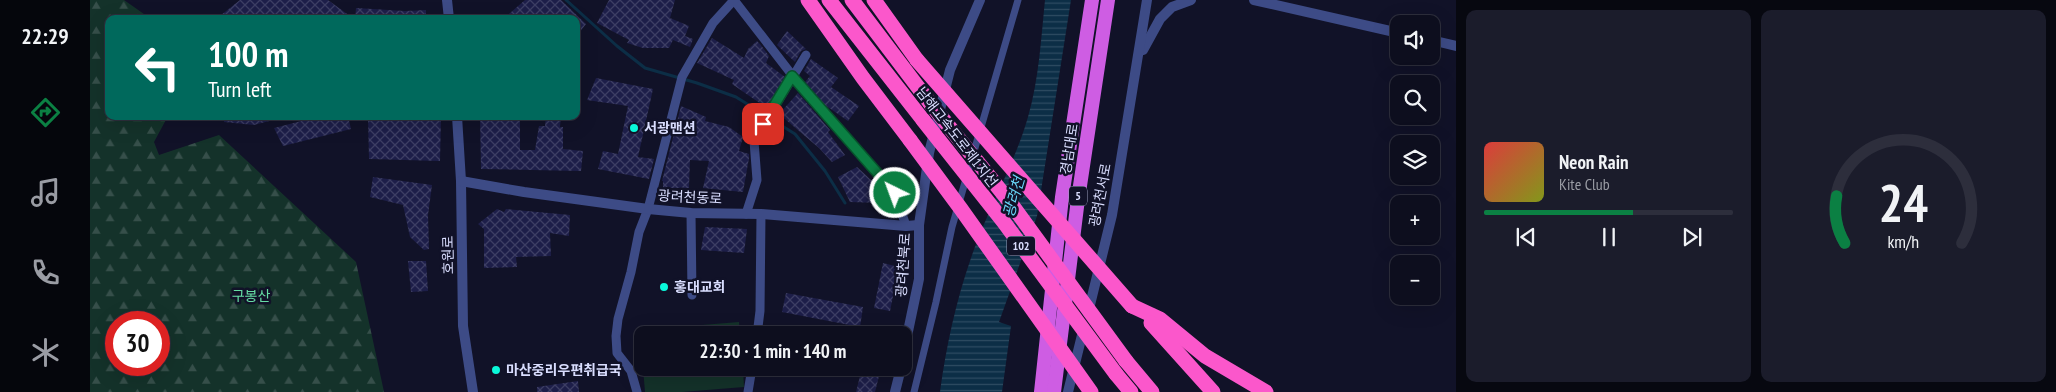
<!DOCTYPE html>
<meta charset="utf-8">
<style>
:root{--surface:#0d0e1e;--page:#1b1c2b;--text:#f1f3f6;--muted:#9a9ca4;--line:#2d2e3c;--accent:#0b8043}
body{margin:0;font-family:"PT Sans Narrow","Noto Sans KR",sans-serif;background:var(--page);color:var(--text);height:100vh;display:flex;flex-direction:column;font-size:19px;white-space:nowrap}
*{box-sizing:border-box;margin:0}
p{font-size:16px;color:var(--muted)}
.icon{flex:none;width:28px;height:28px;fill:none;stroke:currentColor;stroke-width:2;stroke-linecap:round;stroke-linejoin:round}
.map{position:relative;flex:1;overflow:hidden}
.sheet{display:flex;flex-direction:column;gap:10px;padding:10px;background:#070810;width:600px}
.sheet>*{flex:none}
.hud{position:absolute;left:15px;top:15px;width:475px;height:105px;border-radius:10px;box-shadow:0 5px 20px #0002,0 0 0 1px var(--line);background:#00695c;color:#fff;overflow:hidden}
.buttons{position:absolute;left:1300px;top:15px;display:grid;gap:10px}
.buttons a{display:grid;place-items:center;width:50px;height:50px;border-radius:10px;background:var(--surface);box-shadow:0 5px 20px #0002,0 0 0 1px var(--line);font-size:25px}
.speed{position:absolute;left:15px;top:311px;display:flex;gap:10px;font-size:25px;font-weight:700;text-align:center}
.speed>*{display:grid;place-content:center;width:65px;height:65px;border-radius:50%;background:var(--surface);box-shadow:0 5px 20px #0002,0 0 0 1px var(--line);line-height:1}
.speed .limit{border:8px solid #d22;background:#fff;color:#111}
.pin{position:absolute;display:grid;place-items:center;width:42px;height:42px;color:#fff;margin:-21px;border-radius:10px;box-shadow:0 2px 8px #0006}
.me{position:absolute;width:55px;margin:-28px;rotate:318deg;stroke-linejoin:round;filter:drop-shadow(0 0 4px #0008)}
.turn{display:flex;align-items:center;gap:18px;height:105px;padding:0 20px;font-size:22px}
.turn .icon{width:65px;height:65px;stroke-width:2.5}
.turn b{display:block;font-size:35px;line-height:42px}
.sheet .tile{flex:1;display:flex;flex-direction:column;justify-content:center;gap:8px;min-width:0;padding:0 18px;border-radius:10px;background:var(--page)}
.sheet .dial{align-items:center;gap:0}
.dial svg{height:130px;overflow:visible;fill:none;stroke:var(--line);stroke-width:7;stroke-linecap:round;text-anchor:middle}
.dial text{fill:var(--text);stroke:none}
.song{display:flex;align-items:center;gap:15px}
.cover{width:60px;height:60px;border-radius:8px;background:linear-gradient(135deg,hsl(0 70% 55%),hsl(70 70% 35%))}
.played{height:5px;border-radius:2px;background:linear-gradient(90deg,var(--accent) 60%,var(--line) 60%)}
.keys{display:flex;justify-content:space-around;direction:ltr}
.sheet .tiles{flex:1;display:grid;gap:10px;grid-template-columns:repeat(2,1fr)}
.trip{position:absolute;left:544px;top:326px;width:278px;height:50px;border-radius:10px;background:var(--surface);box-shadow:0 5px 20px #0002,0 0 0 1px var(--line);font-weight:700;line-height:50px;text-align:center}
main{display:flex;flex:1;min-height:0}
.menu{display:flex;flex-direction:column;width:90px;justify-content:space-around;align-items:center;background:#05060c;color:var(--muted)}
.menu .icon{width:35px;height:35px}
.menu .active{color:var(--accent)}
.menu b{font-size:22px;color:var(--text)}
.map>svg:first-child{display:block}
.green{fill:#14322a}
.forest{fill:url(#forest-firs);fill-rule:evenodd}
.water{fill:url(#water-rules)}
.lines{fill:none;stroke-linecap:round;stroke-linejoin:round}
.stream{stroke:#0c2e46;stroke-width:3}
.building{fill:url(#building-cross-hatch)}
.pedestrian{stroke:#3d4b86;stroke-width:7}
.minor{stroke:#3d4b86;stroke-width:9}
.tertiary{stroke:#3d4b86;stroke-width:10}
.motorway{stroke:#fb57cb;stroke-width:15}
.trunk-bridge{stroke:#ce5de3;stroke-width:14}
.motorway-bridge{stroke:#fb57cb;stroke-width:15}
.route-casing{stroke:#07532c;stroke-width:12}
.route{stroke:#0b8043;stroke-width:9}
.poi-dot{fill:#0af8da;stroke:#111228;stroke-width:2}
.labels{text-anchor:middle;stroke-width:5;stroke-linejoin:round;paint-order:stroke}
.shield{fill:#111228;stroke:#9da0be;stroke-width:1}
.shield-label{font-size:12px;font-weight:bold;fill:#d9ddfe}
.poi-label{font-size:14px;font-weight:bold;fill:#d9ddfe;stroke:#111228;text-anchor:start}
.street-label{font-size:14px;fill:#d9ddfe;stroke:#111228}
.park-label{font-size:14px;fill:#66dda4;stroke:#111228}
.water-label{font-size:15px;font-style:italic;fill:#6ad9fb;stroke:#111228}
</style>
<main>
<nav class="menu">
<b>22:29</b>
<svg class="icon active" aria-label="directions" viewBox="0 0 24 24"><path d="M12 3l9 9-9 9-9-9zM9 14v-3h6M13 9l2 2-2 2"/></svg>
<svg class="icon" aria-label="music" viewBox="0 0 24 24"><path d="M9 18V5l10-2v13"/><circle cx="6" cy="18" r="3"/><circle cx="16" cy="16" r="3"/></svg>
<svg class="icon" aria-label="phone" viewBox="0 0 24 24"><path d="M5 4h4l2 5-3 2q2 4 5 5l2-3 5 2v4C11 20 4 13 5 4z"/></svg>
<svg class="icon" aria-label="climate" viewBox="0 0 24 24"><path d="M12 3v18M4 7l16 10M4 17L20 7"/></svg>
</nav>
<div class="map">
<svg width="1366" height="392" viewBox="0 0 1366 392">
<defs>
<pattern id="forest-firs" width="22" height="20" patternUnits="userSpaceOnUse" patternTransform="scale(1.25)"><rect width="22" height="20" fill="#14322a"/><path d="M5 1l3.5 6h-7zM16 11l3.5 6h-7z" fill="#364f4a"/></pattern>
<pattern id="water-rules" width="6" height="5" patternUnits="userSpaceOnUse" patternTransform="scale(1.25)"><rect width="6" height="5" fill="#0c2e46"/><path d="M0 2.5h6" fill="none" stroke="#2f4c62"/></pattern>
<pattern id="building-cross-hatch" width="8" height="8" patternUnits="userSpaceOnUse" patternTransform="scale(1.25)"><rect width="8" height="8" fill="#1d1e49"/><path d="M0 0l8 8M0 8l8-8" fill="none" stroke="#3d3e64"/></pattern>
</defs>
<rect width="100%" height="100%" fill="#111228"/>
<!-- green -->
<g class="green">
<path d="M649 322 650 335H552V358L550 330Z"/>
<path d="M553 368H653L654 387 592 392H555Z"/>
</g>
<!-- forest -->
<path class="forest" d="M0 0H34L61 19H19V116H78L64 142 69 155 129 135 266 262 294 392H0ZM69 322V365H26V322Z"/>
<!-- water -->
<path class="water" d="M955 0H981L947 216 909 322 921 326 912 392H850C856 347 866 301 881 258 897 210 924 166 938 117 949 79 951 39 955 0Z"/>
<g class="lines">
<!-- stream -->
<path class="stream" d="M476 0 527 46 555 68 607 83 646 97 705 134 735 171 755 203"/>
</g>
<!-- building -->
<g class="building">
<path d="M150 0H238L264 19H126Z"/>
<path d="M435 0H471L496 24 486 37V19H413Z"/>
<path d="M519 0H585L580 18 599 26 595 36 603 39 600 47 583 40 579 48H553L537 43 539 40 507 23Z"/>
<path d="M266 8 315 11 336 10V19H265Z"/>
<path d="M697 31 716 49 711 51 705 62 687 45Z"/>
<path d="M622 38 654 58 658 49 667 41 670 44 679 56 676 63 695 77 677 108 642 84 644 80 607 63Z"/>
<path d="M721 59 748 78 741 87 769 106 758 121 735 105 715 82 720 76 714 71Z"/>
<path d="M506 78 563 89 548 157 564 159 559 179 508 169 513 151 528 154 538 106 497 100Z"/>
<path d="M708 93 740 130 738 132 755 155 742 162 729 148 689 114Z"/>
<path d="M591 106 616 117 615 121 639 127 653 137 649 151 659 154V158L653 192 613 188 619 161 600 160 599 188H573V181H572Z"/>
<path d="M135 116H187V119L164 125 134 122Z"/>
<path d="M231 116H258L261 129 193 146 184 128Z"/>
<path d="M278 116H351L350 161 279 159Z"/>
<path d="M390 116H430V150H445L449 126H455L456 116H471L470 127H473V149L493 151 491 171 391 169Z"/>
<path d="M767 167 794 192 790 203 760 202 748 177Z"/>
<path d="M283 177 342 185 338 215 339 249 334 250 320 237 313 205 280 197Z"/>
<path d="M407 209 414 212 416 209 480 215 479 236 460 233 461 256 426 257 427 267 394 268V229L388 224Z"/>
<path d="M615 227 657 229 654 253 611 250Z"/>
<path d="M318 261H336L338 291 321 292Z"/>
<path d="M793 263 809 267 800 311 784 308Z"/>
<path d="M696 293 773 307 770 327 692 312Z"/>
<path d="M772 368H791L785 392H766Z"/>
<path d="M488 381 489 392H447V387Z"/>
</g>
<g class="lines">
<!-- pedestrian -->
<path class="pedestrian" d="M824 392 846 302 862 227 928 0"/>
<!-- minor -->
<g class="minor">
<path d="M644 0 709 84 805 193 816 226"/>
<path d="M601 213 602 295"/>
<path d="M656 214 667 180 664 141 716 55"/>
<path d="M667 335 670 311 671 214"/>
<path d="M547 392 541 371 527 353 526 336 528 319 541 272 549 232 558 209 592 77 623 23 644 0"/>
<path d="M658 392 662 368"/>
</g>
<!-- tertiary -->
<g class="tertiary">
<path d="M357 0 359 19"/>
<path d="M1164 0 1309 33"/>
<path d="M1341 40 1366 46"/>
<path d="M1053 50 1070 19 1082 7 1101 0"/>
<path d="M367 116 371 181 373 326 383 392"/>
<path d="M371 181 434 192 558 209 601 213 671 214 816 226 829 225"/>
<path d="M998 313 1022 215 1057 0"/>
<path d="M812 360 829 279V225L839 153 860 70 890 0"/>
<path d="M805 392 811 368"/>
<path d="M978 392 994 327"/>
</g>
<!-- motorway -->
<g class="motorway">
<path d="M718 0 773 78 820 140"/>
<path d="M739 0 833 120"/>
<path d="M762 0 840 103"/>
<path d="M784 0 827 60"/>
<path d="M1042 306 1070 319 1115 356 1176 392"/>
<path d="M1061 323 1123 392"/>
<path d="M1036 361 1062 392"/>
<path d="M1026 374 1041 392"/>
</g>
<!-- trunk-bridge -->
<g class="trunk-bridge">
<path d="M951 392 972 197 1002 0"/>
<path d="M964 392 988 199 1018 0"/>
</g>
<!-- motorway-bridge -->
<g class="motorway-bridge">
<path d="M827 60 1042 306"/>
<path d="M840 103 919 201 1036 361"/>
<path d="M833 120 913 221 1026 374"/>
<path d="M820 140 871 209 1001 392"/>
</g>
</g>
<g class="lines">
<!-- route casing -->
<g class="route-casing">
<path id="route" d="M673 124 702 76 805 193"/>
</g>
<!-- route -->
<use href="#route" class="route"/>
</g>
<!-- markers -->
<g class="poi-dot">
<circle cx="544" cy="128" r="5"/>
<circle cx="574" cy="287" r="5"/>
<circle cx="406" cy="370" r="5"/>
</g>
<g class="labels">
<!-- shield labels -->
<g class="shield">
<rect x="979" y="186.5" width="18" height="19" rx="4"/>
<rect x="917" y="236.5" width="28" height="19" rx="4"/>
</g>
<g class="shield-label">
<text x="988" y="200">5</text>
<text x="931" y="250">102</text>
</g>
<!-- poi labels -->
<g class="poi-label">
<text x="554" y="133">서광맨션</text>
<text x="584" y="292">홍대교회</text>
<text x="416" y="375">마산중리우편취급국</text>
</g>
<!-- street labels -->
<g class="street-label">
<text transform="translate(867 137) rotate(52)" y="5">남해고속도로제1지선</text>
<text transform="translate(979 149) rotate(-81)" y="5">경남대로</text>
<text transform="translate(1010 195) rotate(-79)" y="5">광려천서로</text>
<text transform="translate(600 197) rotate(3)" y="5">광려천동로</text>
<text transform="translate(358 255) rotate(-91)" y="5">호원로</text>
<text transform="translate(813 265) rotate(-86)" y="5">광려천북로</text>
</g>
<!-- park labels -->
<g class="park-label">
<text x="161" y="301">구봉산</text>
</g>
<!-- water labels -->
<g class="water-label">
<text transform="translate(924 197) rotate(-74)" y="5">광려천</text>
</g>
</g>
</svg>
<div class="buttons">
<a><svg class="icon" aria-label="sound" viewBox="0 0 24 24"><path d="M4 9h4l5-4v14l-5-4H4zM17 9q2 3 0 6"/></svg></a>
<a><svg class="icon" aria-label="search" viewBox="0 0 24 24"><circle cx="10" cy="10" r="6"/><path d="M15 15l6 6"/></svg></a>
<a><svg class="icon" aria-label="layers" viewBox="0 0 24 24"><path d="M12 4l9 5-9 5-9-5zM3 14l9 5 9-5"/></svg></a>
<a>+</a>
<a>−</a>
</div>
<div class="speed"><div class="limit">30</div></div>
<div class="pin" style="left:673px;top:124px;background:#d93025"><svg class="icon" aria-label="arrive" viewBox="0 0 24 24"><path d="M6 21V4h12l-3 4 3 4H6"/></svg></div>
<svg class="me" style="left:805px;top:193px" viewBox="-20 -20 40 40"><circle r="17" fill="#0b8043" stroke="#fff" stroke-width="3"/><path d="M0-11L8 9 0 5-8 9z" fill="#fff"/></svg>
<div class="trip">22:30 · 1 min · 140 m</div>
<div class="hud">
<div class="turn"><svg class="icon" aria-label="left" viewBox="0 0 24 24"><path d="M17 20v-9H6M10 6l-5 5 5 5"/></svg><div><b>100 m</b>Turn left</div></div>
</div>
</div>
<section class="sheet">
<div class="tiles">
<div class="tile">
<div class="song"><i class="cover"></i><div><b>Neon Rain</b><p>Kite Club</p></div></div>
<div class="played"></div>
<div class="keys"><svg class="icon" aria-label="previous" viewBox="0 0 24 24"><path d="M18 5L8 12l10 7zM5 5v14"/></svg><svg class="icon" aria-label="pause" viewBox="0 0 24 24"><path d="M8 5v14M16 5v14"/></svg><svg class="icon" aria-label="next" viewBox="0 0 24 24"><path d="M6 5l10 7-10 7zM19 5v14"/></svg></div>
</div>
<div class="tile dial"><svg viewBox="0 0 100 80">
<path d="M14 69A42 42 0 1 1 86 69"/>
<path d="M14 69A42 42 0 0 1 9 40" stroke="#0b8043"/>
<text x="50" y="56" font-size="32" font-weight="700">24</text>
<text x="50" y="72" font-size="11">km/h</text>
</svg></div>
</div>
</section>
</main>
